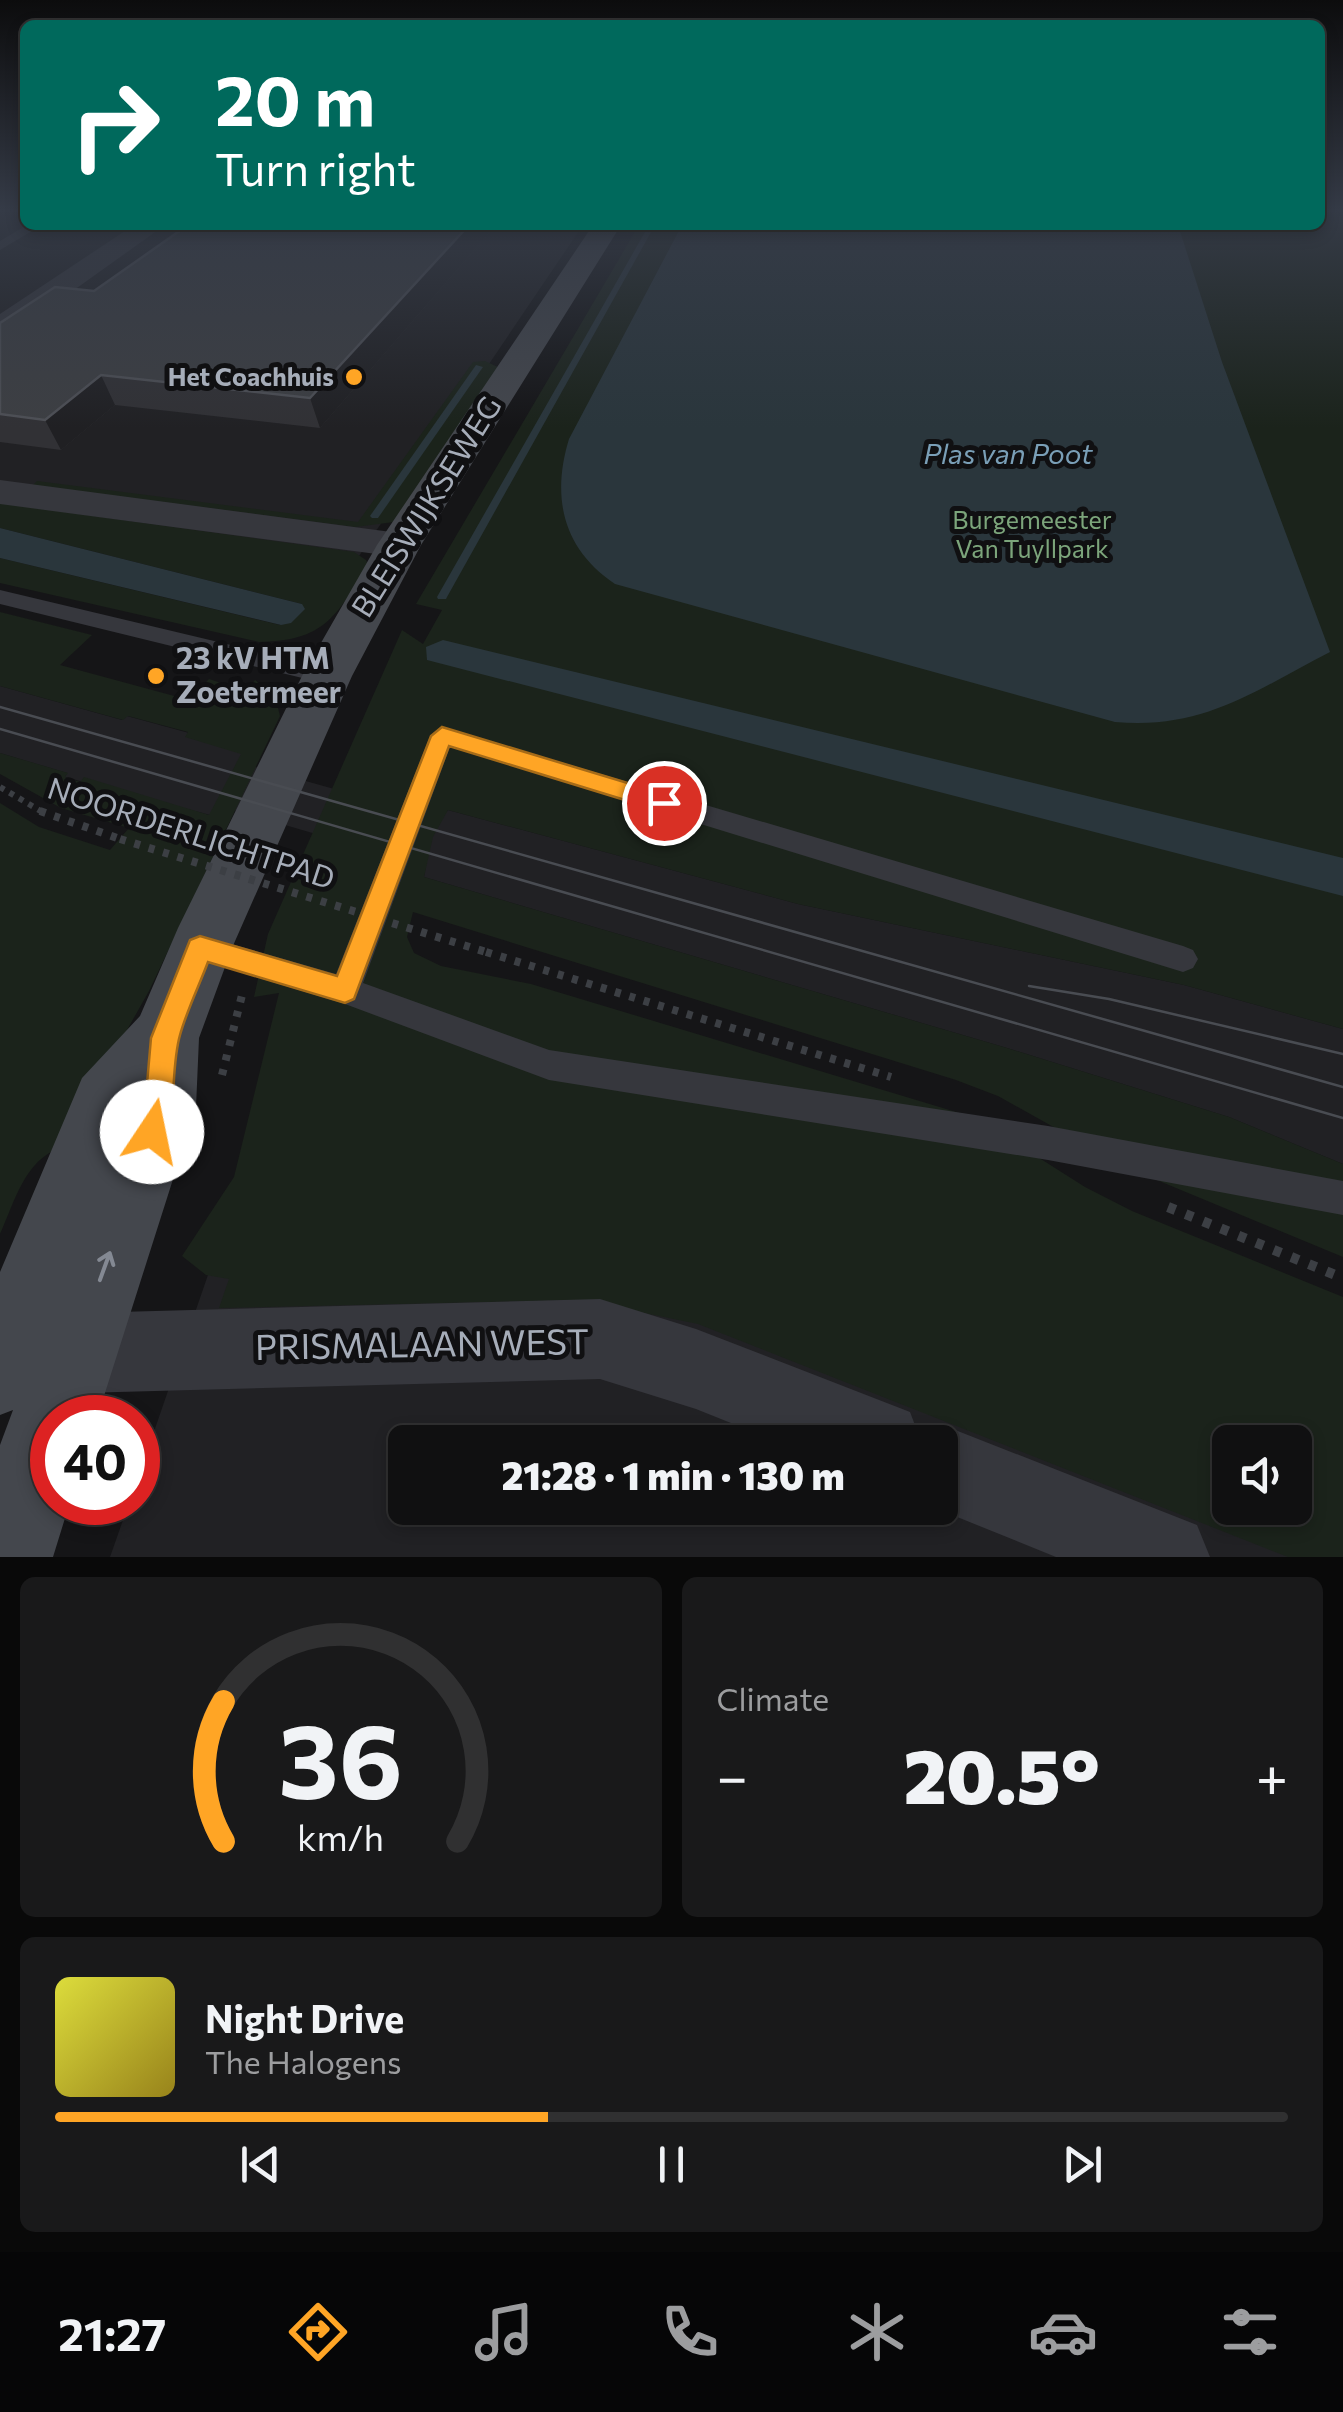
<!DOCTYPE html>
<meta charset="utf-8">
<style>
:root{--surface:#101011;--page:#19191a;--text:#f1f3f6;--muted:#9c9d9f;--line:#303031;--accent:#ffa525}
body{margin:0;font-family:Commissioner,sans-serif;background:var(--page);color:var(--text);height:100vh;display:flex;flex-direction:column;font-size:38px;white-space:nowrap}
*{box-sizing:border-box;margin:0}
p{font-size:32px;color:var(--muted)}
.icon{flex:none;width:55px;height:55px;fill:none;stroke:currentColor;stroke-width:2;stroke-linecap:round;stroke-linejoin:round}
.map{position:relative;height:1557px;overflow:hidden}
.side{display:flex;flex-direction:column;gap:20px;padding:20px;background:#090909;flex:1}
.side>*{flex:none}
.top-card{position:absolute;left:20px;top:20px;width:1305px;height:210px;border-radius:15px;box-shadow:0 5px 15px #0003,0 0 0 2px var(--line);background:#00695c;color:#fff;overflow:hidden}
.fabs{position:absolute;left:1212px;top:1425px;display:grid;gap:20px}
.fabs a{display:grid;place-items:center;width:100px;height:100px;border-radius:15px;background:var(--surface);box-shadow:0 5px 15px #0003,0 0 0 2px var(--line);font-size:50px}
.speed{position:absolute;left:30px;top:1395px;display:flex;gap:20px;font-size:50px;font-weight:700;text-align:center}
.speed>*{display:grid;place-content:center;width:130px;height:130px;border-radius:50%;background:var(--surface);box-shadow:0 5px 15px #0003,0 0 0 2px var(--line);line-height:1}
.speed .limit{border:15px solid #d22;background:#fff;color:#111}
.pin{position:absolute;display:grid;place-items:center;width:85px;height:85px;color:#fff;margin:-42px;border:5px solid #fff;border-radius:50%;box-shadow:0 2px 10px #0007}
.me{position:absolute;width:110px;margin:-55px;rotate:11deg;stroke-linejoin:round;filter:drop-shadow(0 0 8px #0008)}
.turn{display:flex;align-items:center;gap:35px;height:210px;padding:0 30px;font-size:45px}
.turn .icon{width:130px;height:130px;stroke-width:2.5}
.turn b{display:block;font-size:70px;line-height:85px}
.big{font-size:75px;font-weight:800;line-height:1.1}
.side .card{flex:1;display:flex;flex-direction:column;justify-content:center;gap:15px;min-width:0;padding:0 35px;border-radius:15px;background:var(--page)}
.side .dial{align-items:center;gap:0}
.dial svg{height:260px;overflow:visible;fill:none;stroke:var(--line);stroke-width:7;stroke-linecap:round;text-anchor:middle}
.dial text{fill:var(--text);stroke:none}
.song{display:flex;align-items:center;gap:30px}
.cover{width:120px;height:120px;border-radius:15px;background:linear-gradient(135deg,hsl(60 70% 55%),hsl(50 70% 35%))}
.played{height:10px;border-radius:5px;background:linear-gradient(90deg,var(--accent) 40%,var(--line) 40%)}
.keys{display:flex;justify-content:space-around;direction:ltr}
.heat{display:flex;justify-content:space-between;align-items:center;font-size:55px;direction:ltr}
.side .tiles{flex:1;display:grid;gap:20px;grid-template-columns:1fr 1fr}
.card:last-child{grid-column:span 2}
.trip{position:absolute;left:388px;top:1425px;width:570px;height:100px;border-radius:15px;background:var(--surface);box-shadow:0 5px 15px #0003,0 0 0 2px var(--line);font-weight:800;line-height:100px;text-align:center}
.menu{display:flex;height:160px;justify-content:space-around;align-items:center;background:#060607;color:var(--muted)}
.menu .icon{width:70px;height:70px}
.menu .active{color:var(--accent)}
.menu b{font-size:45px;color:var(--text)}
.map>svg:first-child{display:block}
.built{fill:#212124;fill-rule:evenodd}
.green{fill:#1b231b;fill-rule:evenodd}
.water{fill:#2a363c}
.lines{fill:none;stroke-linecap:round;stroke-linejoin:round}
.stream{fill:#2a363c;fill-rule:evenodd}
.path-far2{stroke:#3c3f44;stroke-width:6;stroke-dasharray:5 6;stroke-linecap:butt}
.path-far1{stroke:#3c3f44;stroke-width:8;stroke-dasharray:6 9;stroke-linecap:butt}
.path{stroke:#3c3f44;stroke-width:10;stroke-dasharray:8 11;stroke-linecap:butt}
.lane{fill:#36373d;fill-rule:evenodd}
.street{fill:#36373d;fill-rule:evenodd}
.secondary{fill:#44474d;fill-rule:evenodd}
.tram{stroke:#494c52;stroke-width:2.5}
.path-bridge{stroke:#3c3f44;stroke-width:8;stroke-dasharray:6 9;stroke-linecap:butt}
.wall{fill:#313135}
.shaded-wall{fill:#202023}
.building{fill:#3d3f43;stroke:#4e5056;stroke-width:2.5}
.oneway{stroke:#848993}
.route{fill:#ffa525;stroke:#a66b18;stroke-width:2.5}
.poi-dot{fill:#ffa525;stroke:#101012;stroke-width:4}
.labels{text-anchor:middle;stroke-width:10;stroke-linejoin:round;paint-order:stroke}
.far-poi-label{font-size:25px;font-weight:bold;fill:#a6adb9;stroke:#101012;text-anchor:end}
.far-park-label{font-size:25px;fill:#7ca57b;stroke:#101012}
.far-water-label{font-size:28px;font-style:italic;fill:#7a9fb7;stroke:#101012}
.street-label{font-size:30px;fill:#a6adb9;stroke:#101012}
.poi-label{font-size:30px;font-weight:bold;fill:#a6adb9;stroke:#101012;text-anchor:start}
.near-street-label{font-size:35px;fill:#a6adb9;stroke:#101012}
</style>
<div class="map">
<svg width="1343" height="1557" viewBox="0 0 1343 1557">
<rect width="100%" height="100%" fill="#151517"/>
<!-- built -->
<g class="built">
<path d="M0 210H25V225H583L355 562 0 496Z"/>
<path d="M0 686 122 720 127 716 189 733 186 736 242 753 238 762 441 819 448 810 798 904 1184 985 1343 1029V1164L1229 1117 1007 1048 424 877 426 866 216 805 210 815 65 777 67 773 0 753Z"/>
<path d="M301 1005 1343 1358V1557H110L129 1503 138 1502V1478ZM405 1442H940V1508H405ZM1230 1442H1295V1508H1230Z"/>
</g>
<!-- green -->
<g class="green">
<path d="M1320 210H1343V1029L1184 985 798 904 448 810 433 837 424 877 1007 1048 1229 1117 1343 1164V1257L1123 1166 998 1096 956 1080 413 912 407 937 414 953 441 966 531 984 976 1118 1085 1187 1132 1211 1343 1297V1557H1288L698 1324 581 1300 219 1308 229 1279 206 1275 182 1256 234 1177 279 993 254 997 268 934 402 630 423 644 442 610 416 604 639 225H1320ZM1230 1442H1295V1508H1230Z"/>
<path d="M485 361 500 368 394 522 355 527 33 485 37 481 358 522 473 362Z"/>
<path d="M0 503 354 552 366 560 368 565C336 617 324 641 259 642L0 583V558L280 625 302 604 0 528Z"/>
<path d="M0 612 92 635 60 665 189 700 209 679 246 691 255 680 275 696 280 716 149 991 61 1147C24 1161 15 1201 0 1234V803L39 827 110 850 129 828 61 808 0 774V753L68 773 65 777 80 782 84 777 209 815 241 754 185 737 188 732 128 716 123 720 0 686Z"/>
</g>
<!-- water -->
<g class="water">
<path d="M682 225H1178L1222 362 1330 652C1254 691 1204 730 1115 722L615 584C563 549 551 498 569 439Z"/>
<path d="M0 528 302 604 305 609 291 623 281 625 0 558Z"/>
<path d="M443 640 1343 858V896L427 660 426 647Z"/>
</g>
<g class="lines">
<!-- stream -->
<g class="stream">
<path d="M649 225H655L447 597 446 599H438L437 597Z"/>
<path d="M476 365 483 367 378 518H372L370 516Z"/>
</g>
<!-- path-far2 -->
<path class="path-far2" d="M0 787 44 813"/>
<!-- path-far1 -->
<g class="path-far1">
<path d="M40 811 120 839"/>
<path d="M486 952 891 1077"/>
<path d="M222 1075 242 995"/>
</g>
<!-- path -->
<path class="path" d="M1168 1207 1343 1278"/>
<!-- lane -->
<g class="lane">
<path d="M27 225H42L0 250V241Z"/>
<path d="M0 590 327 668 338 676 327 684 0 604Z"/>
<path d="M442 727 1183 946 1193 950 1198 959 1193 968 1183 972 450 747 363 983 549 1050 1048 1126 1343 1181V1215L1048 1160 549 1080 345 1004 190 957 186 948 190 939 200 935 336 974 430 736Z"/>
</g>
<!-- street -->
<g class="street">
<path d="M134 225H165L11 335 0 337V314Z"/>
<path d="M0 480 399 533 414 536 420 545 414 554 399 557 0 504Z"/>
<path d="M600 1299 696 1329 910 1412 918 1433 940 1424 1197 1525 1210 1557H1056L935 1508H940V1442H778L696 1409 600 1379 45 1394 17 1382 5 1354 17 1326 45 1314Z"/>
</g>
<!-- secondary -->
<path class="secondary" d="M593 225H621L421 545 352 676 232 948 199 1038 196 1107 97 1418H52V1502H70L53 1557H0V1445L13 1410 0 1415V1272L82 1078 140 1016 178 928 302 676 377 545Z"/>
<!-- tram -->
<g class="tram">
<path d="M0 707 1343 1087"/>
<path d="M0 729 1343 1118"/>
<path d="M1029 986 1109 999 1343 1054"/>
</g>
<!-- path-bridge -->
<path class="path-bridge" d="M120 839 486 952"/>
</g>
<!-- wall -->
<path class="wall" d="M188 225H496L320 428 115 405 61 450 0 442V323L94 291Z"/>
<!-- shaded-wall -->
<g class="shaded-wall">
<path d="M0 210H25V222L0 237Z"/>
<path d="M469 225H496L320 428 310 398Z"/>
<path d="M101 375 115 405 61 450 45 420Z"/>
</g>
<!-- building -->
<path class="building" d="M188 225H469L310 398 101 375 45 420 0 414V323L55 287 94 291Z"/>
<!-- one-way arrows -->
<defs><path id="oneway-shaft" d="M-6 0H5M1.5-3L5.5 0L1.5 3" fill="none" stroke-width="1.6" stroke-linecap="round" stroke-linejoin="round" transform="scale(2.5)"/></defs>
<use class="oneway" href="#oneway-shaft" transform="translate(105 1266) rotate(-70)"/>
<!-- sky -->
<linearGradient id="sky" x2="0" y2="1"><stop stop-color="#0c0c0d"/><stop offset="0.49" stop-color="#353b47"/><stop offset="1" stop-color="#353b47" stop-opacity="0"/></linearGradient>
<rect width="1343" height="428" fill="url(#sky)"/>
<!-- route -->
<path class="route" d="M442 727 664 794 676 803 664 812 449 746 354 999 345 1003 208 962C199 986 187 1010 180 1035 170 1071 178 1107 163 1143L152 1147 142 1143 137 1132 145 1107 151 1038 190 940 200 936 337 976 431 736Z"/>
<!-- markers -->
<g class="poi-dot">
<circle cx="354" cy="377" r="10"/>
<circle cx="156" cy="676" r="10"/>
</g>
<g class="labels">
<!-- far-poi labels -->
<g class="far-poi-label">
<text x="334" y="386">Het Coachhuis</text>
</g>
<!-- far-park labels -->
<g class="far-park-label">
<text x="1032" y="529">Burgemeester<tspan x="1032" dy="29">Van Tuyllpark</tspan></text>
</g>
<!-- far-water labels -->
<g class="far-water-label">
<text x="1008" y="464">Plas van Poot</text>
</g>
<!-- street labels -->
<g class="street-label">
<text transform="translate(427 507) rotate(-58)" y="10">BLEISWIJKSEWEG</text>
<text transform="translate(191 834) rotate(18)" y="10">NOORDERLICHTPAD</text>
</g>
<!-- poi labels -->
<g class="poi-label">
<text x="176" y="669">23 kV HTM<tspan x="176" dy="34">Zoetermeer</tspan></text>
</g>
<!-- near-street labels -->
<g class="near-street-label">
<text transform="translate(422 1345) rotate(-1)" y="12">PRISMALAAN WEST</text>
</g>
</g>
</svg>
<div class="fabs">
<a><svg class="icon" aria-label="sound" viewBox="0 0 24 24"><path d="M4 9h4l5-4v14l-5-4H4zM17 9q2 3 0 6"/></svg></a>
</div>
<div class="speed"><div class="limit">40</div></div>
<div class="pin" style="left:664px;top:803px;background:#d93025"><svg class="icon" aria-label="arrive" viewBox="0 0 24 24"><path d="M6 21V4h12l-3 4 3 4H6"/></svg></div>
<svg class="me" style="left:152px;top:1132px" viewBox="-20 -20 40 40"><circle r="19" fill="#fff"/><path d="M0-13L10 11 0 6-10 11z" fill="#ffa525"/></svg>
<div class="trip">21:28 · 1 min · 130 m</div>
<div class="top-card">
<div class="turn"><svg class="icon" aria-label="right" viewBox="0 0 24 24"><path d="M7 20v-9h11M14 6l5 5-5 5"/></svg><div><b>20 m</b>Turn right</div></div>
</div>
</div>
<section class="side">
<div class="tiles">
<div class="card dial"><svg viewBox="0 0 100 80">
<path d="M14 69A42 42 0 1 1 86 69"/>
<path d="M14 69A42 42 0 0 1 14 26" stroke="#ffa525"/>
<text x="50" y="56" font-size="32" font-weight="700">36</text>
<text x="50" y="72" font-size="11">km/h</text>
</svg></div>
<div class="card"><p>Climate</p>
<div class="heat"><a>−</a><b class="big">20.5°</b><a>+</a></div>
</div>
<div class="card">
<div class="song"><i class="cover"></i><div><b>Night Drive</b><p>The Halogens</p></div></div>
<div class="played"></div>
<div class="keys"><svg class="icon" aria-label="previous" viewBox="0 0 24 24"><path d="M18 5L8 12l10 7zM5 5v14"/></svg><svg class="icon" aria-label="pause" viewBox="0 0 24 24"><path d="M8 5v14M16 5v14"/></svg><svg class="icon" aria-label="next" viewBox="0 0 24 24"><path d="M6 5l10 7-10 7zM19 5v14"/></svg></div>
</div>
</div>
</section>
<nav class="menu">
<b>21:27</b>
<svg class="icon active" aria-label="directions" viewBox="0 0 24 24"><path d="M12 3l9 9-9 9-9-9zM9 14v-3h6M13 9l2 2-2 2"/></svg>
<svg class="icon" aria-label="music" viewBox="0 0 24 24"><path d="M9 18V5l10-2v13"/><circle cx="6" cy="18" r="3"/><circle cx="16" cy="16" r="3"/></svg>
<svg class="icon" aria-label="phone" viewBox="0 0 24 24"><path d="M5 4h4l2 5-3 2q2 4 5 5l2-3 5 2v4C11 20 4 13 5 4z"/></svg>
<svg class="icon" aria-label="climate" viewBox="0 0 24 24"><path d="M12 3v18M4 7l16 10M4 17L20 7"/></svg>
<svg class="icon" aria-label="car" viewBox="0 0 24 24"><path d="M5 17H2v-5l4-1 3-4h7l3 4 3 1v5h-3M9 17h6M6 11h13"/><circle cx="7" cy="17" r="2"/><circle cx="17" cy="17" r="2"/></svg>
<svg class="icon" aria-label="filters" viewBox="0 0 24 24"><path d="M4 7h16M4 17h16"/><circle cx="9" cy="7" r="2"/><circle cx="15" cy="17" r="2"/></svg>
</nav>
